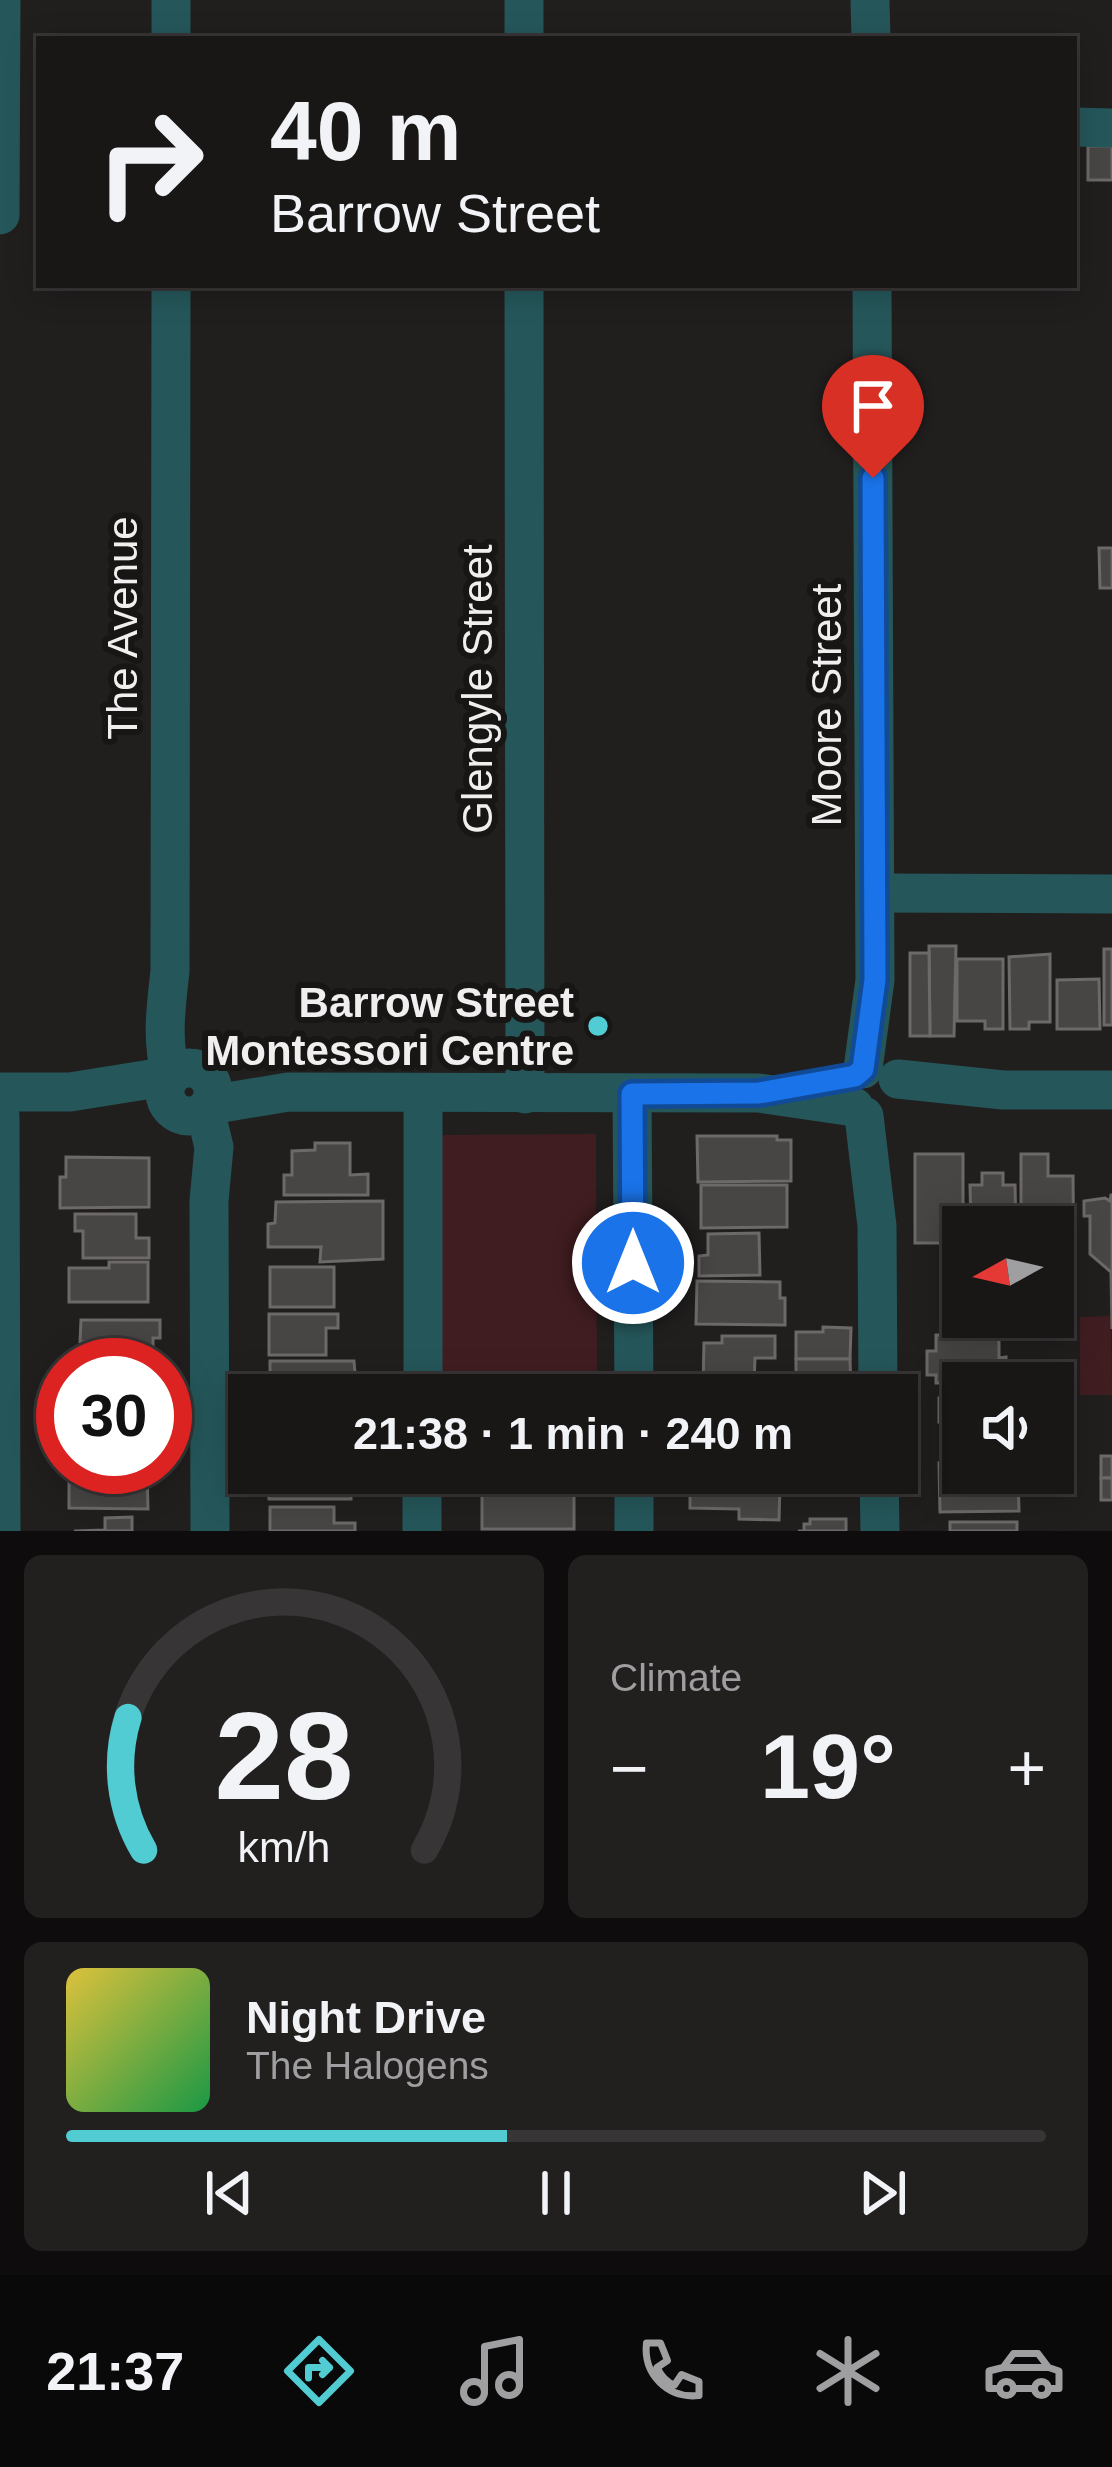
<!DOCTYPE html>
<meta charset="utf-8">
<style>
:root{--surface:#191616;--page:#221f1f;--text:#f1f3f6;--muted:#9f9fa1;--line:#373535;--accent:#51ccd3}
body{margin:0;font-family:Helvetica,sans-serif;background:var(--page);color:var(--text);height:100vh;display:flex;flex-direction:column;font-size:45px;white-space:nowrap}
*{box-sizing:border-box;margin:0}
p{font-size:39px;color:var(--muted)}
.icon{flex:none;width:66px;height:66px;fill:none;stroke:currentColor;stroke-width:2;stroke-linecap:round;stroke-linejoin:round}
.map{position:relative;height:1531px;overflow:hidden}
.panel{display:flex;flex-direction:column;gap:24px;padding:24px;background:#0e0c0c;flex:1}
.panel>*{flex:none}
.hud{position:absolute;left:36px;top:36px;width:1041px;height:252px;border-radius:0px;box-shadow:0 6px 30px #0003,0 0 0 3px var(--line);background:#191616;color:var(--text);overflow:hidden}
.needle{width:78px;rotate:262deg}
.fabs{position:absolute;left:942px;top:1206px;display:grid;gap:24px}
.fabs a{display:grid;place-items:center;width:132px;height:132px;border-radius:0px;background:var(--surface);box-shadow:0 6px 30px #0003,0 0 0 3px var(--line);font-size:60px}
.speed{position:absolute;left:36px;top:1338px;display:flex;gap:24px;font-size:60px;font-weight:700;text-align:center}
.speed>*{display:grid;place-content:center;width:156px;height:156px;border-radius:50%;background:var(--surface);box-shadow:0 6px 30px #0003,0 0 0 3px var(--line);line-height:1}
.speed .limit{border:18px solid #d22;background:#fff;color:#111}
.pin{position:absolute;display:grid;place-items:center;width:102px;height:102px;color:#fff;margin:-123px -51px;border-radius:50% 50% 50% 0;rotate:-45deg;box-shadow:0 0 12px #0007}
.pin .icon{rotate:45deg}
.me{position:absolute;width:132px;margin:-66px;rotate:0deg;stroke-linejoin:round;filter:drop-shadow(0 0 9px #0008)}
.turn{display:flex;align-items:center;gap:42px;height:252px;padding:0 36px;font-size:54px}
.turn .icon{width:156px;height:156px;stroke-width:2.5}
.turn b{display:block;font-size:84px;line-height:102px}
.big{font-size:90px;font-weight:700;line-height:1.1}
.panel .tile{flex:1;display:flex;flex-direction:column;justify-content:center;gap:18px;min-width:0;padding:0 42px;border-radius:18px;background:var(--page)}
.panel .dial{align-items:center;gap:0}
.dial svg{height:312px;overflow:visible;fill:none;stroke:var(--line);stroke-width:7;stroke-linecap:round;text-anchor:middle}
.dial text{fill:var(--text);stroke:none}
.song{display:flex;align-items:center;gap:36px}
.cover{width:144px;height:144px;border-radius:18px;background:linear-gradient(135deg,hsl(50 70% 55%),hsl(140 70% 35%))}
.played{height:12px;border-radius:6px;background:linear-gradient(90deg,var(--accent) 45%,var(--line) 45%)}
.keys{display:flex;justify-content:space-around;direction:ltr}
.heat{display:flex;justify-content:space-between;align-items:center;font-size:66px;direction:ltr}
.panel .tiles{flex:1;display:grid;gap:24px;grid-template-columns:1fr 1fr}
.tile:last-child{grid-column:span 2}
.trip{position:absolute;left:228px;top:1374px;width:690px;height:120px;border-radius:0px;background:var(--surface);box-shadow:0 6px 30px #0003,0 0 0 3px var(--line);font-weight:700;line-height:120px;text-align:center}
.dock{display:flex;height:192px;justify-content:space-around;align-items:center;background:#0a0909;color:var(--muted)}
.dock .icon{width:84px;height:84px}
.dock .active{color:var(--accent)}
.dock b{font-size:54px;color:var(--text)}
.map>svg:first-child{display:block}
.green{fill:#401d20}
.building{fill:#484545;stroke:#6d6969;stroke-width:3}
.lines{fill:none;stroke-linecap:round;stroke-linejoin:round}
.minor{stroke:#25575a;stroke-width:39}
.route-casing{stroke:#114b97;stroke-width:30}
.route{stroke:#1a73e8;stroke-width:21}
.poi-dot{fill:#51ccd3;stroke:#181515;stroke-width:4.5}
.labels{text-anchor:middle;stroke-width:12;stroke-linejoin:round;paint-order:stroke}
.street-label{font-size:42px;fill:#f0eeee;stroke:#181515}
.poi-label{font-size:42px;font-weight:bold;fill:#f0eeee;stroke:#181515;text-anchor:end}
</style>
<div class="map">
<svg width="1112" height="1531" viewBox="0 0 1112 1531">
<rect width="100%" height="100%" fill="#211e1e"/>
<!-- green -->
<g class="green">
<path d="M596 1134 597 1376 432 1377 430 1135Z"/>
<path d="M1111 1316 1112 1395H1080V1317Z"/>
</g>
<!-- building -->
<g class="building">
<rect x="1088" y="146" width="24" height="34"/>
<path d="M1099 548H1112V588H1100Z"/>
<path d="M929 946H956L954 1036H930Z"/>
<rect x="1104" y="949" width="8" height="76"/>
<path d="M910 953H929L930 1036H910Z"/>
<path d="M1050 954V1022H1029V1029H1010L1009 957Z"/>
<path d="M957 959H1003V1029H985V1021H957Z"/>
<path d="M1099 979 1100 1029H1057V980Z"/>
<path d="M697 1136H777V1140H791V1181L698 1182Z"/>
<path d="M315 1143H350V1175L368 1174V1195H284V1175H292V1151L315 1150Z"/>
<rect x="915" y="1154" width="48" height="89"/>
<path d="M1021 1154H1048V1176H1073L1074 1274H1053V1227H1021Z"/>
<path d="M66 1157 149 1158V1207L60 1208V1177H66Z"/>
<path d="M982 1173H1003V1185H1015L1016 1227H971L970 1185H982Z"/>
<path d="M701 1185H787V1227L701 1228Z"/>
<path d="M1111 1195H1112V1329L1111 1272 1090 1254V1216H1084V1201L1105 1198 1110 1201Z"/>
<path d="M383 1201V1259L320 1262 321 1247H268V1224L275 1223 276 1202Z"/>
<path d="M75 1214H136V1238H149V1258H83V1231H75Z"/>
<path d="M759 1233 760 1275 699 1276V1256L708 1255V1234Z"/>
<path d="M109 1262H148V1302H69V1268H109Z"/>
<rect x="270" y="1267" width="64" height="40"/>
<path d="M697 1281 780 1282V1298H785V1325L696 1324Z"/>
<path d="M269 1314H338V1328H326V1355H269Z"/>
<path d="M81 1320H160V1338H153V1360H93V1342H80Z"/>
<path d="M823 1327 851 1328 850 1359H796V1332H823Z"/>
<path d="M936 1335H999V1358L1006 1357V1370H1021V1383H936V1375H927V1351H936Z"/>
<path d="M722 1336H775V1358H755L754 1384H703L704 1343H722Z"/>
<path d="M796 1359H850L851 1391 796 1386Z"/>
<path d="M270 1361H354L355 1373H366V1390H355V1395H270Z"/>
<path d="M491 1376H554V1381H580L583 1395H491Z"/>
<path d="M939 1398H963V1447H946V1422H939Z"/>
<rect x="1101" y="1456" width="11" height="22"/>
<path d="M939 1463H963V1473H1018L1019 1511 940 1512Z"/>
<path d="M69 1470H147L148 1509 69 1508Z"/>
<path d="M268 1473H351V1499H269Z"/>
<path d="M492 1473H584V1475L492 1481Z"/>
<path d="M690 1473H754V1485H780L779 1520 739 1519V1509L690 1508Z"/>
<rect x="1101" y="1478" width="11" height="22"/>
<path d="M482 1487 550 1488V1492L574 1493V1529H482Z"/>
<path d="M270 1507H334V1523H355V1531H270Z"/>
<path d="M132 1517V1531H74L105 1530V1518Z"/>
<path d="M810 1519H846V1531H798H804V1524H810Z"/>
<rect x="950" y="1522" width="67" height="9"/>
</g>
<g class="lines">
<!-- minor -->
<g class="minor">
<path d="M524 0V39"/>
<path d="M870 0 871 39"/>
<path d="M171 39V0"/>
<path d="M1074 127 1112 128"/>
<path d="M0 215 1 0"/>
<path d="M171 285 170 971C166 1007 161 1040 171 1075"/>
<path d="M524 285 525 1094"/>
<path d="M875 893 1112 894"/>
<circle cx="189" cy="1092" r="24"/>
<path d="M863 1069 875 980 872 285"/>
<path d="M898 1079 1003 1090H1112"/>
<path d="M0 1092H70L170 1076"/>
<path d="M632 1094 634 1395"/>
<path d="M210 1105 288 1092 759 1093 854 1107"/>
<path d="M205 1110 214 1147 209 1201 210 1531"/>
<path d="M0 1116 1 1531"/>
<path d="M864 1116 877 1226 878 1395"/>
<path d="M423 1395V1093"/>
<path d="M634 1473V1531"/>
<path d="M879 1473 880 1531"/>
<path d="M422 1531V1473"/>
</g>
</g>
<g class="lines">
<!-- route casing -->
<g class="route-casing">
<path id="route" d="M633 1263 632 1094 759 1093 855 1076 863 1069 875 980 873 478"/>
</g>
<!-- route -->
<use href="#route" class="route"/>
</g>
<!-- markers -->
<circle class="poi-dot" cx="598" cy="1026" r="12"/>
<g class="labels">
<!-- street labels -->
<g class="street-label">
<text transform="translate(122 628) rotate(-90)" y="15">The Avenue</text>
<text transform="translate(477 689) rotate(-90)" y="15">Glengyle Street</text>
<text transform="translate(826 705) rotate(-90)" y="15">Moore Street</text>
</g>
<!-- poi labels -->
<g class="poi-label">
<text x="574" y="1017">Barrow Street<tspan x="574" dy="48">Montessori Centre</tspan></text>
</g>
</g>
</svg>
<div class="fabs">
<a><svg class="needle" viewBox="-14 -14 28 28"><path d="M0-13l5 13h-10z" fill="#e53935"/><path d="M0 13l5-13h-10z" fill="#9f9fa1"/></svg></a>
<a><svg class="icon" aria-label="sound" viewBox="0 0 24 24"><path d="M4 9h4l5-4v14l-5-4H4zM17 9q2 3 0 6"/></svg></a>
</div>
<div class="speed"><div class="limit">30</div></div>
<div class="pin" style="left:873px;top:478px;background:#d93025"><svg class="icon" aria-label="arrive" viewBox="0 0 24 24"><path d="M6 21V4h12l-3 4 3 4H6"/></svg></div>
<svg class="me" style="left:633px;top:1263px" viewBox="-20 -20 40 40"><circle r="17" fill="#1a73e8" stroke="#fff" stroke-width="3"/><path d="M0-11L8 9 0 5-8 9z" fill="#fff"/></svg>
<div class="trip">21:38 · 1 min · 240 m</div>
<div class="hud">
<div class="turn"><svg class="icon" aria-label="right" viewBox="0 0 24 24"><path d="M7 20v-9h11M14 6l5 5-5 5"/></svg><div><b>40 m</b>Barrow Street</div></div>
</div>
</div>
<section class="panel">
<div class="tiles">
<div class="tile dial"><svg viewBox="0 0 100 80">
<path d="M14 69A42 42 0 1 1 86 69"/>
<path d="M14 69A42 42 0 0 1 10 35" stroke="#51ccd3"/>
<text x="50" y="56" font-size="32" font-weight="700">28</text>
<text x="50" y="72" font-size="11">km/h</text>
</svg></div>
<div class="tile"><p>Climate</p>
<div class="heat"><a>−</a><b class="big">19°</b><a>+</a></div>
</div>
<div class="tile">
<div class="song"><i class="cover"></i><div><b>Night Drive</b><p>The Halogens</p></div></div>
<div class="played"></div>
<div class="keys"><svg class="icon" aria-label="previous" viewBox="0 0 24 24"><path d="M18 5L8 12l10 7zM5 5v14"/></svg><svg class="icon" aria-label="pause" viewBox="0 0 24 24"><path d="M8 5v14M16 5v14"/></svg><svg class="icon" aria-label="next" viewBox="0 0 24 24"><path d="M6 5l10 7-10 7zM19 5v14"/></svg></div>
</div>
</div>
</section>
<nav class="dock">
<b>21:37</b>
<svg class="icon active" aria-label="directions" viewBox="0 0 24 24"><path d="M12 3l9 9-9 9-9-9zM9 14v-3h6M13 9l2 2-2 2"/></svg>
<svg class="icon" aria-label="music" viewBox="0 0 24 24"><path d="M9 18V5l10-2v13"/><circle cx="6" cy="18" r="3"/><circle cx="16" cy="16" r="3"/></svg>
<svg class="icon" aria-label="phone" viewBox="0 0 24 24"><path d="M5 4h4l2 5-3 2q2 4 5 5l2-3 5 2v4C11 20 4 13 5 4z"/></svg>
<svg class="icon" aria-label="climate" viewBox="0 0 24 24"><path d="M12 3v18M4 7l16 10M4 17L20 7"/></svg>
<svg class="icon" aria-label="car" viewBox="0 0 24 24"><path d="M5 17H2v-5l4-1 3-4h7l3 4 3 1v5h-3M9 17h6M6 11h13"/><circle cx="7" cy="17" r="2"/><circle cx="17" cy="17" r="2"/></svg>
</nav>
